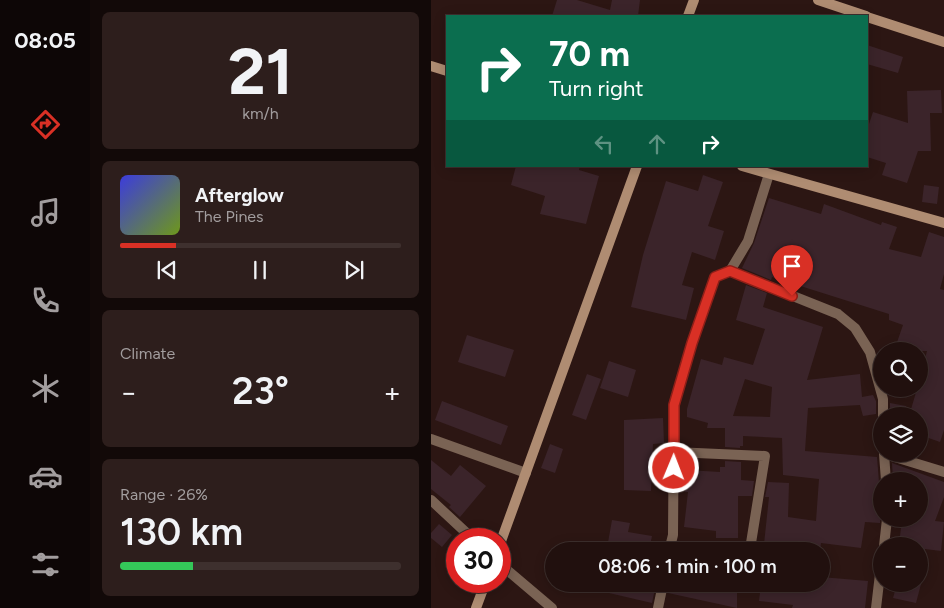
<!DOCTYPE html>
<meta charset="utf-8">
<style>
:root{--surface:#21100e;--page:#2d1e1c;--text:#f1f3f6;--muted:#a29d9e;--line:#3e302e;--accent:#d93025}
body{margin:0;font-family:Figtree,sans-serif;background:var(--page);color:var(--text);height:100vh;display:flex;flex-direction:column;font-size:19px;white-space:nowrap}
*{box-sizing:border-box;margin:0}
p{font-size:16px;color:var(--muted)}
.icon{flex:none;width:28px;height:28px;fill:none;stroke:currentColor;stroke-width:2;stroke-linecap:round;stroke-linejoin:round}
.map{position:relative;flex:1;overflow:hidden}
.sheet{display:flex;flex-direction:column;gap:12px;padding:12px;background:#120908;width:341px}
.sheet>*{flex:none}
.banner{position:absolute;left:15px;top:15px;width:422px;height:152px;border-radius:0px;box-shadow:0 2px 12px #0003,0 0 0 1px var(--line);background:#0b6e4f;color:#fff;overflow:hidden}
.controls{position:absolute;left:442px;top:342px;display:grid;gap:10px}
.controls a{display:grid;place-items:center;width:55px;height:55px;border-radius:50%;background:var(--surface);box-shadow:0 2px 12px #0003,0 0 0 1px var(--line);font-size:25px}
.speed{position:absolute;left:15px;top:528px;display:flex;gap:10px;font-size:25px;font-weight:700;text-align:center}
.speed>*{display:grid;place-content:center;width:65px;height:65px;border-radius:50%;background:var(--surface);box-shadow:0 2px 12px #0003,0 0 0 1px var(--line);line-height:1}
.speed .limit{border:8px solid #d22;background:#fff;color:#111}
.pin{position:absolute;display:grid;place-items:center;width:42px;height:42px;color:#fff;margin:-51px -21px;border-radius:50% 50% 50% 0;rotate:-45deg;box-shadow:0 0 5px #0007}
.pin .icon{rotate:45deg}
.me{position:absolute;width:55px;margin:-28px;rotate:1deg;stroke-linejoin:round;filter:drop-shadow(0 0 4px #0008)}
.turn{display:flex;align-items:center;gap:18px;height:105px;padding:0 20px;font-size:22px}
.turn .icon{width:65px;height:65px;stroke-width:2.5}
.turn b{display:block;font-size:35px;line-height:42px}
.lanes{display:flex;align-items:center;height:48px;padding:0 20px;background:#0003;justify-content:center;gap:25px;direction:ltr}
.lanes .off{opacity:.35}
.big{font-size:38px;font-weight:600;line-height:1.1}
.sheet .widget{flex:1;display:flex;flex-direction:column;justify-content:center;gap:8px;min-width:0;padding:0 18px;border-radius:8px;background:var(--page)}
.sheet .dial{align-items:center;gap:0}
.dial b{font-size:65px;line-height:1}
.song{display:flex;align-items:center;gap:15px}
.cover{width:60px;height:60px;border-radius:8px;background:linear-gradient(135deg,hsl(240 70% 55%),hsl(80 70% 35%))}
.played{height:5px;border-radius:2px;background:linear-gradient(90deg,var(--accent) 20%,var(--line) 20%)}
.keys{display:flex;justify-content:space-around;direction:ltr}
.heat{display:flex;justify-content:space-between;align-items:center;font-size:28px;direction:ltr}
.charge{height:8px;border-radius:4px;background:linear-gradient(90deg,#34c759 26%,var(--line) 0)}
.trip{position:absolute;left:114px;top:542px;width:285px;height:50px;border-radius:25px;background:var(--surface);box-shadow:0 2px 12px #0003,0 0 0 1px var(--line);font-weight:600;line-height:50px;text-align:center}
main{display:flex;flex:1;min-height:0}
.menu{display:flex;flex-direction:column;width:90px;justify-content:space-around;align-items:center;background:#0d0606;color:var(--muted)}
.menu .icon{width:35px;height:35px}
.menu .on{color:var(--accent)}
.menu b{font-size:22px;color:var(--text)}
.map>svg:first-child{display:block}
.building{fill:#3b242a;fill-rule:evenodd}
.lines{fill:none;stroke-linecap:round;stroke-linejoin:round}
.street{stroke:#7a6354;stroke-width:10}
.secondary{stroke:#af8c72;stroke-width:10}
.route-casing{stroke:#8d1f18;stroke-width:12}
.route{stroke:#d93025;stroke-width:9}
</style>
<main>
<nav class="menu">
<b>08:05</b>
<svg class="icon on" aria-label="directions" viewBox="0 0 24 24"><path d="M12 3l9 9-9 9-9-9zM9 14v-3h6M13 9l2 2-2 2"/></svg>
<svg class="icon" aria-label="music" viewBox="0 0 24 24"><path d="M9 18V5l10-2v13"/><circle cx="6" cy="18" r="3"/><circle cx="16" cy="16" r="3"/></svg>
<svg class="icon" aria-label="phone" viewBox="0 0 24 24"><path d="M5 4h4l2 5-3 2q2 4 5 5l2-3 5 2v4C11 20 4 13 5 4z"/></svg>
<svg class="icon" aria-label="climate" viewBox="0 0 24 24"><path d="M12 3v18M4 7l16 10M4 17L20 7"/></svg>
<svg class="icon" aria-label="car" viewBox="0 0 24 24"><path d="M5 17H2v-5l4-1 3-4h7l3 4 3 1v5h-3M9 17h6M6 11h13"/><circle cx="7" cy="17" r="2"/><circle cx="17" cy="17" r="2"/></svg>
<svg class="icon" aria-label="filters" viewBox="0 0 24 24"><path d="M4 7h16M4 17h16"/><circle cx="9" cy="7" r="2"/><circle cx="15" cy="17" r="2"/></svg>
</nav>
<section class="sheet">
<div class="widget dial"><b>21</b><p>km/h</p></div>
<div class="widget">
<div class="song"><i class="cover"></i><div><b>Afterglow</b><p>The Pines</p></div></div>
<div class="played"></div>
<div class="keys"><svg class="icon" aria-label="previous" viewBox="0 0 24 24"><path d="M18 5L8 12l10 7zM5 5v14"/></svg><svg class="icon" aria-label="pause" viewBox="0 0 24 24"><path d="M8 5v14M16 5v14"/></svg><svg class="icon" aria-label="next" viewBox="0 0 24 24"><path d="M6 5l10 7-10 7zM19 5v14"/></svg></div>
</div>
<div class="widget"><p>Climate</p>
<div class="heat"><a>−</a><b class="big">23°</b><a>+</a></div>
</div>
<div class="widget"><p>Range · 26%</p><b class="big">130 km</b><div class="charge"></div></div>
</section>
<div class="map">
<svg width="513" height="608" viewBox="0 0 513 608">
<rect width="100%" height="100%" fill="#2c1613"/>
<!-- building -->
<g class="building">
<path d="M126 0H146L179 10 181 0H209L207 16H121Z"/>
<path d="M436 45 472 57 467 73 436 64Z"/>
<path d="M510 90 511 113H499L500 151H487L476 183 451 175 455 163 436 157V130L442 112 477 123 476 91Z"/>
<path d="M85 166H149L148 170 168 176 155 224 109 214 114 196 80 185Z"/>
<path d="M272 175 292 182 277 226 293 231 284 260 261 252 251 285 263 288 255 320 200 307 212 255 235 181 267 191Z"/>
<path d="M493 185 508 187 506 204 491 202Z"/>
<path d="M338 198 390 214 393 204 450 225 451 222 466 227 458 249 490 257 498 232 513 237V274L509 289 513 290V430L509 442 489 435V416H478L486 389H489V378L496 351H463L472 325 458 320V314L341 277 340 280 311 268 323 243Z"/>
<path d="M315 285 336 293 332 307 392 327 376 380 429 374 431 397 442 395 445 401V414L432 416 429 405 377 408 374 451 446 457 448 482 451 487 449 523 434 522 430 548 390 543 389 551H366V548L333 544 338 497H334L337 482 358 483 357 517 385 521 388 479 352 475 351 438 312 436V446H309V448L294 447V428H276L277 423 256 417V409L270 359 291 365 293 357 322 365 334 329 305 320ZM314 379 341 387 339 417 302 416Z"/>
<path d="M36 335 83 350 74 377 27 362Z"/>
<path d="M178 361 205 370 197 397 169 388Z"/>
<path d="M156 374 170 379 155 420 141 415Z"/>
<path d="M11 401 77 426 70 445 4 420Z"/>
<path d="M459 403 475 406V408L459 411Z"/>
<path d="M232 418 233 443 222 444 220 491 193 490V420Z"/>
<path d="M119 444 132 449 124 473 110 468Z"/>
<path d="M0 460 20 476 29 465 55 486 29 517 18 507 20 505 0 489Z"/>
<path d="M294 461 310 462V480L323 481 321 496H307V538H285V531L253 527 257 492H254L256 470 289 472V467H294Z"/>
<path d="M461 463 513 482V497L504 521 513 522 510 551 494 549 490 557 489 546 468 545 471 519H489V481H462Z"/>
<path d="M181 520 199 523 197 532 221 536 218 551H198L176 548Z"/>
<path d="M8 524 21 535 11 547 0 538V533Z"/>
<path d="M390 577 437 581 434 608H361L362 605 328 601 330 584H390Z"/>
<path d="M165 584H225L221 603 165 590Z"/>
<path d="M239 584H306V608L237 593Z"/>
<path d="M466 584H490L485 603 462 598Z"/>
</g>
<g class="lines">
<!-- street -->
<g class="street">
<path d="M338 174 317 241 299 271 407 314 424 328 439 352 452 399V416"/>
<path d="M0 439 95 473"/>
<path d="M243 452 334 456 320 543"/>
<path d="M453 454 455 481"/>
<path d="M454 454 513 472"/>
<path d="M0 500 42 539"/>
<path d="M453 546 456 519"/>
<path d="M238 551 242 535 243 405 261 343 284 277 299 271"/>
<path d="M69 564 121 608"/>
<path d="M227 608 232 584"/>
<path d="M445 608 451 557"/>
</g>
<!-- secondary -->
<g class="secondary">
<path d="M387 0 435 16"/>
<path d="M257 16 263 0"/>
<path d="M436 17 513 42"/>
<path d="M0 66 16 71"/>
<path d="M311 166 513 223"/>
<path d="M69 544 206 166"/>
<path d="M45 608 55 581"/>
</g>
</g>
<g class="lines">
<!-- route casing -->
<g class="route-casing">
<path id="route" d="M243 468V405L261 343 284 277 299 271 361 296"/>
</g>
<!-- route -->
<use href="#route" class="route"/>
</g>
</svg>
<div class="controls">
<a><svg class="icon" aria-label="search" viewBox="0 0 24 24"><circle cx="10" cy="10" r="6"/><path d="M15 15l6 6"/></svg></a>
<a><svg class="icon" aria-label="layers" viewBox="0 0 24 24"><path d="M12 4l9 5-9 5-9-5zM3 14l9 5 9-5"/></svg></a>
<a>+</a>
<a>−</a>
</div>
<div class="speed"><div class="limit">30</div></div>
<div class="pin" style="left:361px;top:296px;background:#d93025"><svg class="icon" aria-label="arrive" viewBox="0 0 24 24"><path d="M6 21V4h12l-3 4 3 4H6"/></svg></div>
<svg class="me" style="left:243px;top:468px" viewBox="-20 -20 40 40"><circle r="17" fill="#d93025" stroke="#fff" stroke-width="3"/><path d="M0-11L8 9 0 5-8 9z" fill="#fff"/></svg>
<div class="trip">08:06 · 1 min · 100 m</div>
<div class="banner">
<div class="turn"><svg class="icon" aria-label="right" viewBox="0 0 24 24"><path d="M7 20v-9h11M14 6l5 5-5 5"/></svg><div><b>70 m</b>Turn right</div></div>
<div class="lanes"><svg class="icon off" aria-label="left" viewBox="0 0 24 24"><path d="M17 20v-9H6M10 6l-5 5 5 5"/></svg><svg class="icon off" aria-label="ahead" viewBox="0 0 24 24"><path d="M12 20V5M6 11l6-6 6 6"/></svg><svg class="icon" aria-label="right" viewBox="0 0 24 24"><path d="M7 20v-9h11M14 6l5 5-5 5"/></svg></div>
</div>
</div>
</main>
